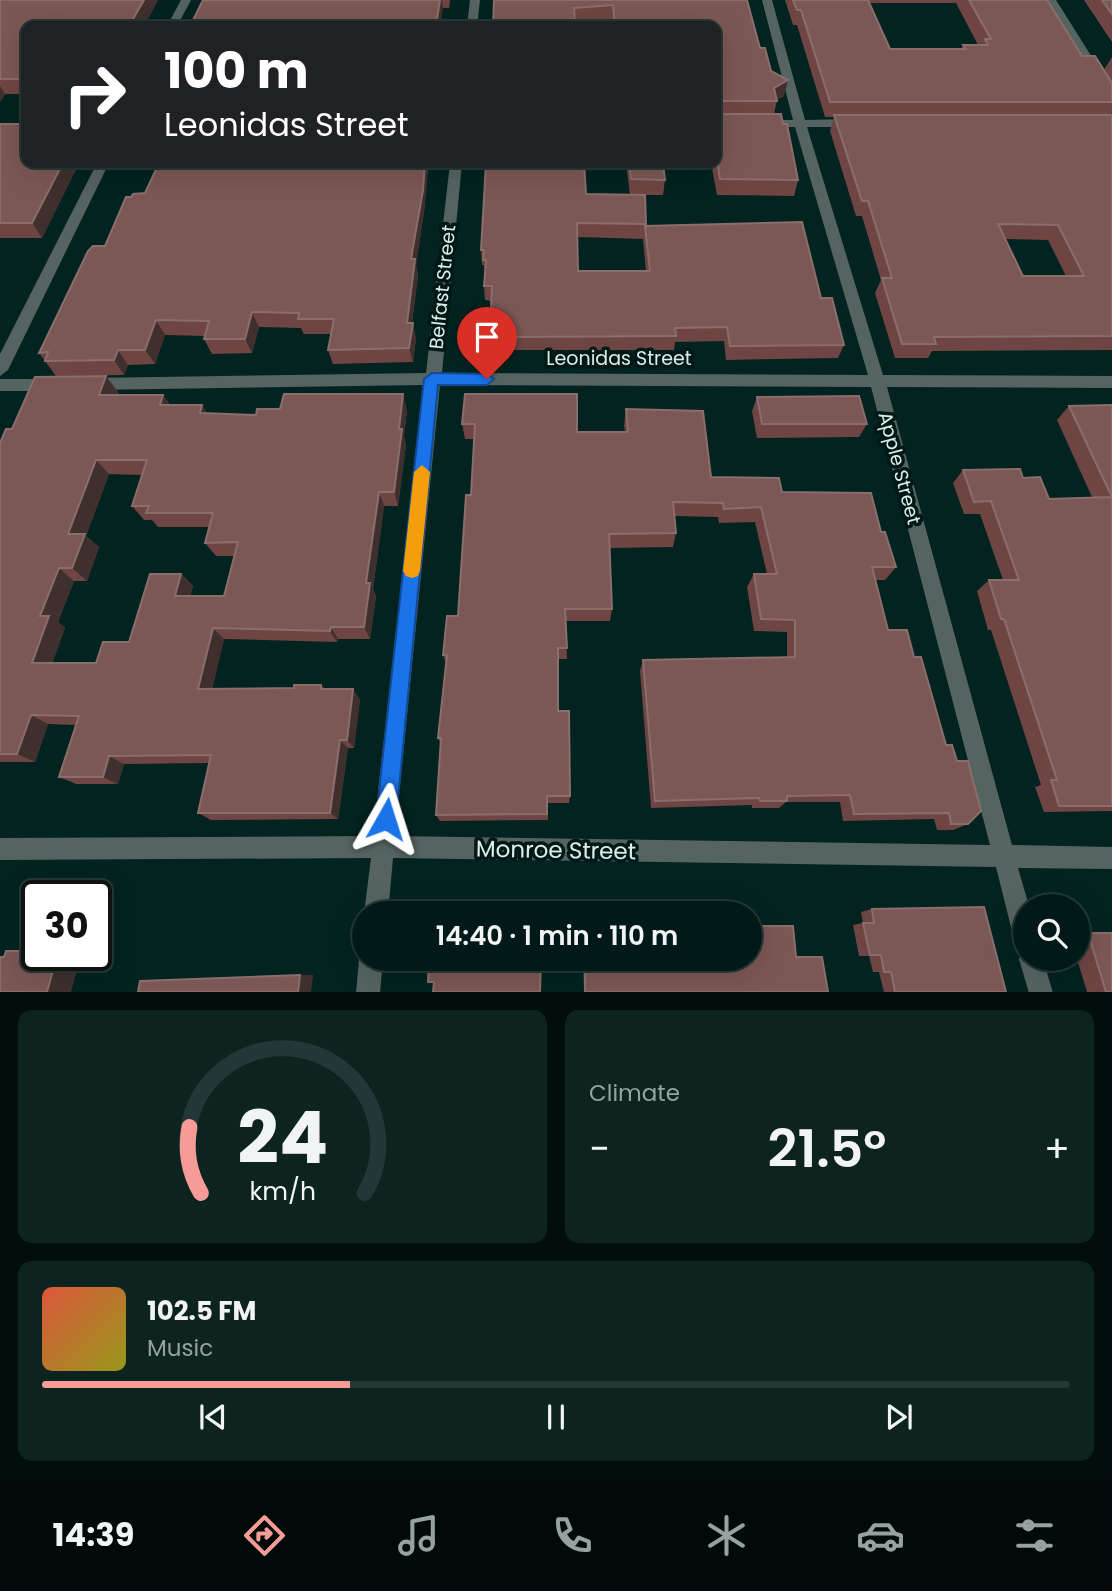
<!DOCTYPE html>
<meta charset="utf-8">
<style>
:root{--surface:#021a17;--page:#0c2320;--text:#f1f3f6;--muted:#96a1a1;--line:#233836;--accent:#f59c96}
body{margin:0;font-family:Poppins,sans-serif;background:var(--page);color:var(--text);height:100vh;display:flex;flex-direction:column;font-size:26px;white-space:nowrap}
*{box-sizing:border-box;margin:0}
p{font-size:23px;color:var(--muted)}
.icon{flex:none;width:38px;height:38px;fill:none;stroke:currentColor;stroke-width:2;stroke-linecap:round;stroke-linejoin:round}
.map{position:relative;height:992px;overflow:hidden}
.drawer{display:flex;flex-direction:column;gap:18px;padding:18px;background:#010e0d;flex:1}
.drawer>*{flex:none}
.hud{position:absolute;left:21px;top:21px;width:700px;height:147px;border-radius:14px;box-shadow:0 7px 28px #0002,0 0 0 2px var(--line);background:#202124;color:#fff;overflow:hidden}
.fabs{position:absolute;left:1013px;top:894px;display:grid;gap:14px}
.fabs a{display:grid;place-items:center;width:77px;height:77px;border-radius:50%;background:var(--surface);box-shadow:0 7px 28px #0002,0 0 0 2px var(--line);font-size:35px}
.speed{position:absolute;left:21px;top:880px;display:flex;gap:14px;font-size:35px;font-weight:700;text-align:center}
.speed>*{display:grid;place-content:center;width:91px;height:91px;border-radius:50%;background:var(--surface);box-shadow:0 7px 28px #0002,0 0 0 2px var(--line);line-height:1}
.speed .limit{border:4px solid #111;border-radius:10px;background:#fff;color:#111}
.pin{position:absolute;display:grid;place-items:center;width:60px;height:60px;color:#fff;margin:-72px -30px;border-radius:50% 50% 50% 0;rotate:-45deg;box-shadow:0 0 7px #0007}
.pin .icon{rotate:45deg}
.me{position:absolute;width:77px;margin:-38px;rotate:6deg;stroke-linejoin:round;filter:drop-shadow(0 0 5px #0008)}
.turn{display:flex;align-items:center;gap:24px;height:147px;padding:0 28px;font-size:32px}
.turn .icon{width:91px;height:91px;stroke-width:2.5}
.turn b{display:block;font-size:49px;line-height:60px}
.big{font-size:52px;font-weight:600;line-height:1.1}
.drawer .tile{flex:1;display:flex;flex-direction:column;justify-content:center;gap:10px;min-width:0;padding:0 24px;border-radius:14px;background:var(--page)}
.drawer .dial{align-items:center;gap:0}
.dial svg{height:182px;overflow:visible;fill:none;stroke:var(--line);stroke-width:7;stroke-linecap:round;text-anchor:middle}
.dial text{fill:var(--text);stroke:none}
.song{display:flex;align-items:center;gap:21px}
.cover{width:84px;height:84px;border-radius:10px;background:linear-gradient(135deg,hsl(10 70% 55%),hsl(60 70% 35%))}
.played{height:7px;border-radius:4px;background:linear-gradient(90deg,var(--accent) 30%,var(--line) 30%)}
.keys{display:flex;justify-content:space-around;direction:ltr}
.heat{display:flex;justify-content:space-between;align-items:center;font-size:38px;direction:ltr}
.drawer .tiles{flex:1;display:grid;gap:18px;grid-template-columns:1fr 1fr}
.tile:last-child{grid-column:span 2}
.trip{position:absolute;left:352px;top:901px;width:410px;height:70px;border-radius:35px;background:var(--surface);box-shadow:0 7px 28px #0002,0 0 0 2px var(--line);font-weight:600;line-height:70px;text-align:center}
.tabs{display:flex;height:112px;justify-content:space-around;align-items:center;background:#010a09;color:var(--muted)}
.tabs .icon{width:49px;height:49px}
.tabs .active{color:var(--accent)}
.tabs b{font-size:32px;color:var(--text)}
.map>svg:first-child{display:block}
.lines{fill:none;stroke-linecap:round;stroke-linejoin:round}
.minor{fill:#566461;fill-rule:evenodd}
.wall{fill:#6f4543;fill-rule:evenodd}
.shaded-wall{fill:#3f302d}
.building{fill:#7b5755;stroke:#8a6e6c;stroke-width:2;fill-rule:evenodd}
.route{fill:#1a73e8;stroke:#114b97;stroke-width:2}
.slow{fill:#f59e0b}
.labels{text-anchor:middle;stroke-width:7;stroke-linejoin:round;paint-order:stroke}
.street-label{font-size:19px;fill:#dcedea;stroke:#001916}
.near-street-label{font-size:23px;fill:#dcedea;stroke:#001916}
</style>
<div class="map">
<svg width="1112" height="993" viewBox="0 0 1112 993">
<rect width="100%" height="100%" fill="#02231f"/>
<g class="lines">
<!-- minor -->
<g class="minor">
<path d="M181 0H191L177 26H167Z"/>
<path d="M470 0H480L477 26H467Z"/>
<path d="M762 0H772L805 120 853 119 859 123 853 127H807L883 375 1112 376V388L887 387 1012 845 1112 847V869L1018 868 1029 906H1026V959H1043L1053 993H1029L1019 959 1024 950 1018 947 1014 939 996 867 393 858 388 914H364L371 858 0 860V838L373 836 424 385 90 390 82 384 90 378 426 373 450 163H462L442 373 868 375 795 127 716 128V120H793ZM440 385 871 387 990 845 395 836Z"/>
<path d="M1046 0H1056L1112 89V103L1106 99Z"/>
<path d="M97 163H109L8 370 0 376V354Z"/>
<path d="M0 379H55L63 385 55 391H0Z"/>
<path d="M364 950V959H383L380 993H356L359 959Z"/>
</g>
</g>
<!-- wall -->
<g class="wall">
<path d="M0 0H158L144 26H26V94H5L0 102Z"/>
<path d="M203 0H454H450L449 8Z"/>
<path d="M494 0H747L760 48 784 96 777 100 774 114 798 180 794 196 717 195 711 163H716V26H612V21L575 24Z"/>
<path d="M785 0H1047L1082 56 1104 70 1112 57V113L1111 115H1112V350L932 351 928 358H895L875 293 881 280 862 216H856L830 131 834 117H825L797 25H793ZM870 3H956L978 45H963L961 49H890ZM1005 239 1048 240 1066 276H1023Z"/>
<path d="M1084 0H1112V42Z"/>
<path d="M0 124 26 163H79L42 238H0Z"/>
<path d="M626 163H663L665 180 663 195H630Z"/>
<path d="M586 194 645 195 646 226 821 298 844 345 838 358 726 360 724 341 675 342 674 350H497V343H491L490 329 492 301 485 300 484 286 485 273 484 265H482L481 250ZM578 237 643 239 646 271H578Z"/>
<path d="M425 205 416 265 418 275 412 323 416 338 413 362 333 364 328 350 331 334H304L301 328 259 327 252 353 212 354 204 339 205 336 165 335 155 364 128 365 124 375 56 376 39 353 105 246Z"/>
<path d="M106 376 118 392 117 395H163L170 405 207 414 256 415 407 410 404 436 406 445 398 506H384L373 589 376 596 370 639H338L337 642 224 639 212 689 294 688 321 685 325 689 360 699 354 748H348L338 819 211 820 198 813 209 763 124 764 118 784H76L59 777 76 725 48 724 35 762H0V443L12 429ZM109 474 142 475 132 506 144 520H152L158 527H210L205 543 216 556H235L224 596H190L193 586 181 574 129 642 96 663H52L65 628 58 622 74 581H87L99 547 86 536Z"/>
<path d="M465 394 577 432H625L624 425 626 409 711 477 782 492 881 532 896 567 885 580H876L888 630 914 657 968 824 953 830H937L934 819 843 821 840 802H786L779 808H752V805L651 808 640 671 643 660 787 657V632L754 631 747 587 754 574H767L755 522 719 523 718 517 674 516 676 533 673 547 610 548 612 609 610 621H566L567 659H558V711L570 796 569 803H548V820L440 821 436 815 441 745 438 738 446 663 443 655 458 616 471 495 475 439H465L462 424Z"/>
<path d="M757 397 867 424 859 437 757 438 752 411Z"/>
<path d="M1112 405V811L1044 812 1035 787 1041 785 991 630H988L977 591 989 580H1003L980 514H964L953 483 963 470 1023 478 1049 499 1092 497 1057 420 1069 406Z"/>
<path d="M872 909 1006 992H884L879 972H873L869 956H859L853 925 863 923 861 912Z"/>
<path d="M1088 933 1112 992H1087L1077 959H1078V934Z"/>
<path d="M796 957 828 992H584L583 959H749Z"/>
</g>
<!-- shaded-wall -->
<g class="shaded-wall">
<path d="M144 0H158L144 26H129Z"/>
<path d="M440 0H442L443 8 440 26H436Z"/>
<path d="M788 80 784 96 775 101 774 88Z"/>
<path d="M0 86 5 94 0 102Z"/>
<path d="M63 163H79L42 238 32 223Z"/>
<path d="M425 163H429L425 205 416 265 418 275 410 338 407 323 411 259Z"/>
<path d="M252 312 259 327 252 353 245 339Z"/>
<path d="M156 320 165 335 155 364 145 350Z"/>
<path d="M413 323 416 338 413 362 409 348Z"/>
<path d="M118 350 128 365 124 375 114 360Z"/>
<path d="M106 376 118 392 111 410 99 395Z"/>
<path d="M403 394 407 410 404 436 406 445 398 506 394 492 399 429Z"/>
<path d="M163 395 173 411 160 405Z"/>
<path d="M202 405 212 420 200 413Z"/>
<path d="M96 460 109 474 86 536 99 547 87 581 72 568 68 534Z"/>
<path d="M379 492 384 506 373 589 376 596 370 639 364 627 366 583Z"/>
<path d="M59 568 74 581 58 622 65 628 49 673 32 663 40 616Z"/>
<path d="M181 574 193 586 187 608 175 596Z"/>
<path d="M331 627 338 639 337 642 330 631Z"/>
<path d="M213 628 224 639 210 698 198 689Z"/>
<path d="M353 689 360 699 354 748 347 740Z"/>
<path d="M31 715 48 724 35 762 17 754Z"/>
<path d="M340 740 348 748 338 819 330 813Z"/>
<path d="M109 756 124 764 118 784 103 777Z"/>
<path d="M57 956H81L71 992H47Z"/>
<path d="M300 975H313L311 992H298Z"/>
</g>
<!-- building -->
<g class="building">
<path d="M0 0H144L129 26H26V79H0Z"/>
<path d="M203 0H440L436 26H190Z"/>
<path d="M494 0H747L760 48H765L771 71 788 80 774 88 777 101H719L716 112 719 114H781L783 124H787L798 180 720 179 716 154V26H615L613 5 574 8 575 26H493Z"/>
<path d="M793 0H868L890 49H966L963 45H988L985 39H991L969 0H1047L1082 56H1095L1112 83V102H830L801 10H797Z"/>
<path d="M1102 0H1112V14Z"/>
<path d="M26 115V163H63L32 223H0V124H21Z"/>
<path d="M834 115H1112V336L934 337 936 344H902L882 278H892L868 201H862ZM998 224 1058 225 1084 276H1023Z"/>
<path d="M159 163H425L423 190 411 259H415L407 323H413L409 348 328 350 334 319H298L299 313 252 312 245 339H204L209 321 156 320 145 350H118L114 360 45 361 48 352 39 353 88 251 93 246H105L126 197H131L133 194 145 193Z"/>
<path d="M486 163H584L586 194 645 195 646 224 577 223 578 271H650L645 226 802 222 821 298H832L844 345 730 346 727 327 675 328 676 336 496 337V329H490L492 286H484L486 260H483L484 250H481Z"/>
<path d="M629 163H663L665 180 631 179Z"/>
<path d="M106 376 99 395H163L160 405H202L200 413 256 415 257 409H280L284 394H403L399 429H402L394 492H379L366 583H370L364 627H331L330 631 213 628 198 689 294 688V685H321V689H353L347 740H340L330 813H198L211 755 109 756 103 777H59L79 716 31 715 17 754H0V443L6 429H12L35 377ZM96 460H147L132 506H149L146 513H213L205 543 238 542 224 596H175L181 574H150L129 642H103L96 663H32L49 616H40L59 568H72L85 534H68Z"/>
<path d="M465 394H577V432H628L626 409 703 411 711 477 779 478 782 492 871 493 881 532H885L896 567H872L888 630H907L914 657H921L946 745H952L957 761H968L981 811 968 824H951L949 813 854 814 850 795 787 796V801H760L759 798 655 801 643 660 795 657V620L761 619 754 574H777L761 507 724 509 723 503 673 502 676 533 609 534 612 609H565L567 648H558V711H569L570 796H547V814L436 815 441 738H438L447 655H443L447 616H458L466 495H471L475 424H462Z"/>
<path d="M859 396 867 424H762L757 397Z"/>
<path d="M1112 405V806H1059L1051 780H1057L1004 619H1001L989 580H1019L991 501 974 502 963 470 1020 469 1023 478 1040 477 1049 499 1112 497 1069 406Z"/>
<path d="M984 907 1006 992H895L891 972H884L881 955H870L863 923H874L872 909Z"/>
<path d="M749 926H793L796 957H822L828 992H585V959H749Z"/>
<path d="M1088 933H1112V992H1106Z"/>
<path d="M6 951H37V956H57L47 992H0V957H4Z"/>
<path d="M429 959H541L540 992H433L434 982H428Z"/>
<path d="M300 975 298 992H138L140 981Z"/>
</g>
<!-- route -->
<path class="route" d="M432 373 487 374 494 379 487 385H438L396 819 393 826 386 829 379 826 376 819 424 379Z"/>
<!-- slow -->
<path class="slow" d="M422 465 430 472 420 571 418 576 412 578 406 576 403 571 414 472Z"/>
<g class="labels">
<!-- street labels -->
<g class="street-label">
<text transform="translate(442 287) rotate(-84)" y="7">Belfast Street</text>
<text x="619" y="365">Leonidas Street</text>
<text transform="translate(900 468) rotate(75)" y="7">Apple Street</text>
</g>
<!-- near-street labels -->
<g class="near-street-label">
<text transform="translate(556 850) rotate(1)" y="8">Monroe Street</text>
</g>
</g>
</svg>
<div class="fabs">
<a><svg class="icon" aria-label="search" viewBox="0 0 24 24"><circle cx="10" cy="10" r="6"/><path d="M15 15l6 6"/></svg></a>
</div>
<div class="speed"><div class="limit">30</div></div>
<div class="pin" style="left:487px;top:379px;background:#d93025"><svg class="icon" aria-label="arrive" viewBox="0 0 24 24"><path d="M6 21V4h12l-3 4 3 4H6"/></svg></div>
<svg class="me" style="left:386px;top:819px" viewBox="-20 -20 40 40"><path d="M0-17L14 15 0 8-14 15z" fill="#1a73e8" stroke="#fff" stroke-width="4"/></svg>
<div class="trip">14:40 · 1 min · 110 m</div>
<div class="hud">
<div class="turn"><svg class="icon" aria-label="right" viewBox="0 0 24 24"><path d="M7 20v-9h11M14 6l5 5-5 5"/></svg><div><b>100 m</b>Leonidas Street</div></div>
</div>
</div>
<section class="drawer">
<div class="tiles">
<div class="tile dial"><svg viewBox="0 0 100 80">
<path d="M14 69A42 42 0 1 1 86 69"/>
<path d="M14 69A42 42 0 0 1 9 40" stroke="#f59c96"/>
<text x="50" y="56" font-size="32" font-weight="700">24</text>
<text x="50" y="72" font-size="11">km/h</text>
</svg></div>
<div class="tile"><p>Climate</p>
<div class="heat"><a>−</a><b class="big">21.5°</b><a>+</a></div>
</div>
<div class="tile">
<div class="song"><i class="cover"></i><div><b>102.5 FM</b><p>Music</p></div></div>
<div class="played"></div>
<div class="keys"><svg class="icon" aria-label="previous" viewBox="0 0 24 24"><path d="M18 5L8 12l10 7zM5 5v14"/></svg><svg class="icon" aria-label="pause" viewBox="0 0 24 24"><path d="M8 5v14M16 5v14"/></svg><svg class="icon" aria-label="next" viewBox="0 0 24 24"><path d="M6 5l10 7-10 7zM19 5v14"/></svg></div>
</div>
</div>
</section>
<nav class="tabs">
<b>14:39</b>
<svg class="icon active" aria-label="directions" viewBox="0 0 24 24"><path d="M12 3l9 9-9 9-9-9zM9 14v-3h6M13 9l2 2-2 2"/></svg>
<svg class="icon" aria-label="music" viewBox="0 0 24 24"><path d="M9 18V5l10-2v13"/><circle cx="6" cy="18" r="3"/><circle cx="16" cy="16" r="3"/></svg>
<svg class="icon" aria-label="phone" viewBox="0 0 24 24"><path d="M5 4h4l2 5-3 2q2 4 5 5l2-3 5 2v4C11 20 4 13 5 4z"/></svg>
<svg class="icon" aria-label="climate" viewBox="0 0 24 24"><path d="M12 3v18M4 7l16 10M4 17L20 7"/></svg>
<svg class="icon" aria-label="car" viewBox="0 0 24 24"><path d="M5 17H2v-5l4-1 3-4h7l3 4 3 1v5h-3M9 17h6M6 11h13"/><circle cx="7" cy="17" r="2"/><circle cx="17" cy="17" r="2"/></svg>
<svg class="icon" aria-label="filters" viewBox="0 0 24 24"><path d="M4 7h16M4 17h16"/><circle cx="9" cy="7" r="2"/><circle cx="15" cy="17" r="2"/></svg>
</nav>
